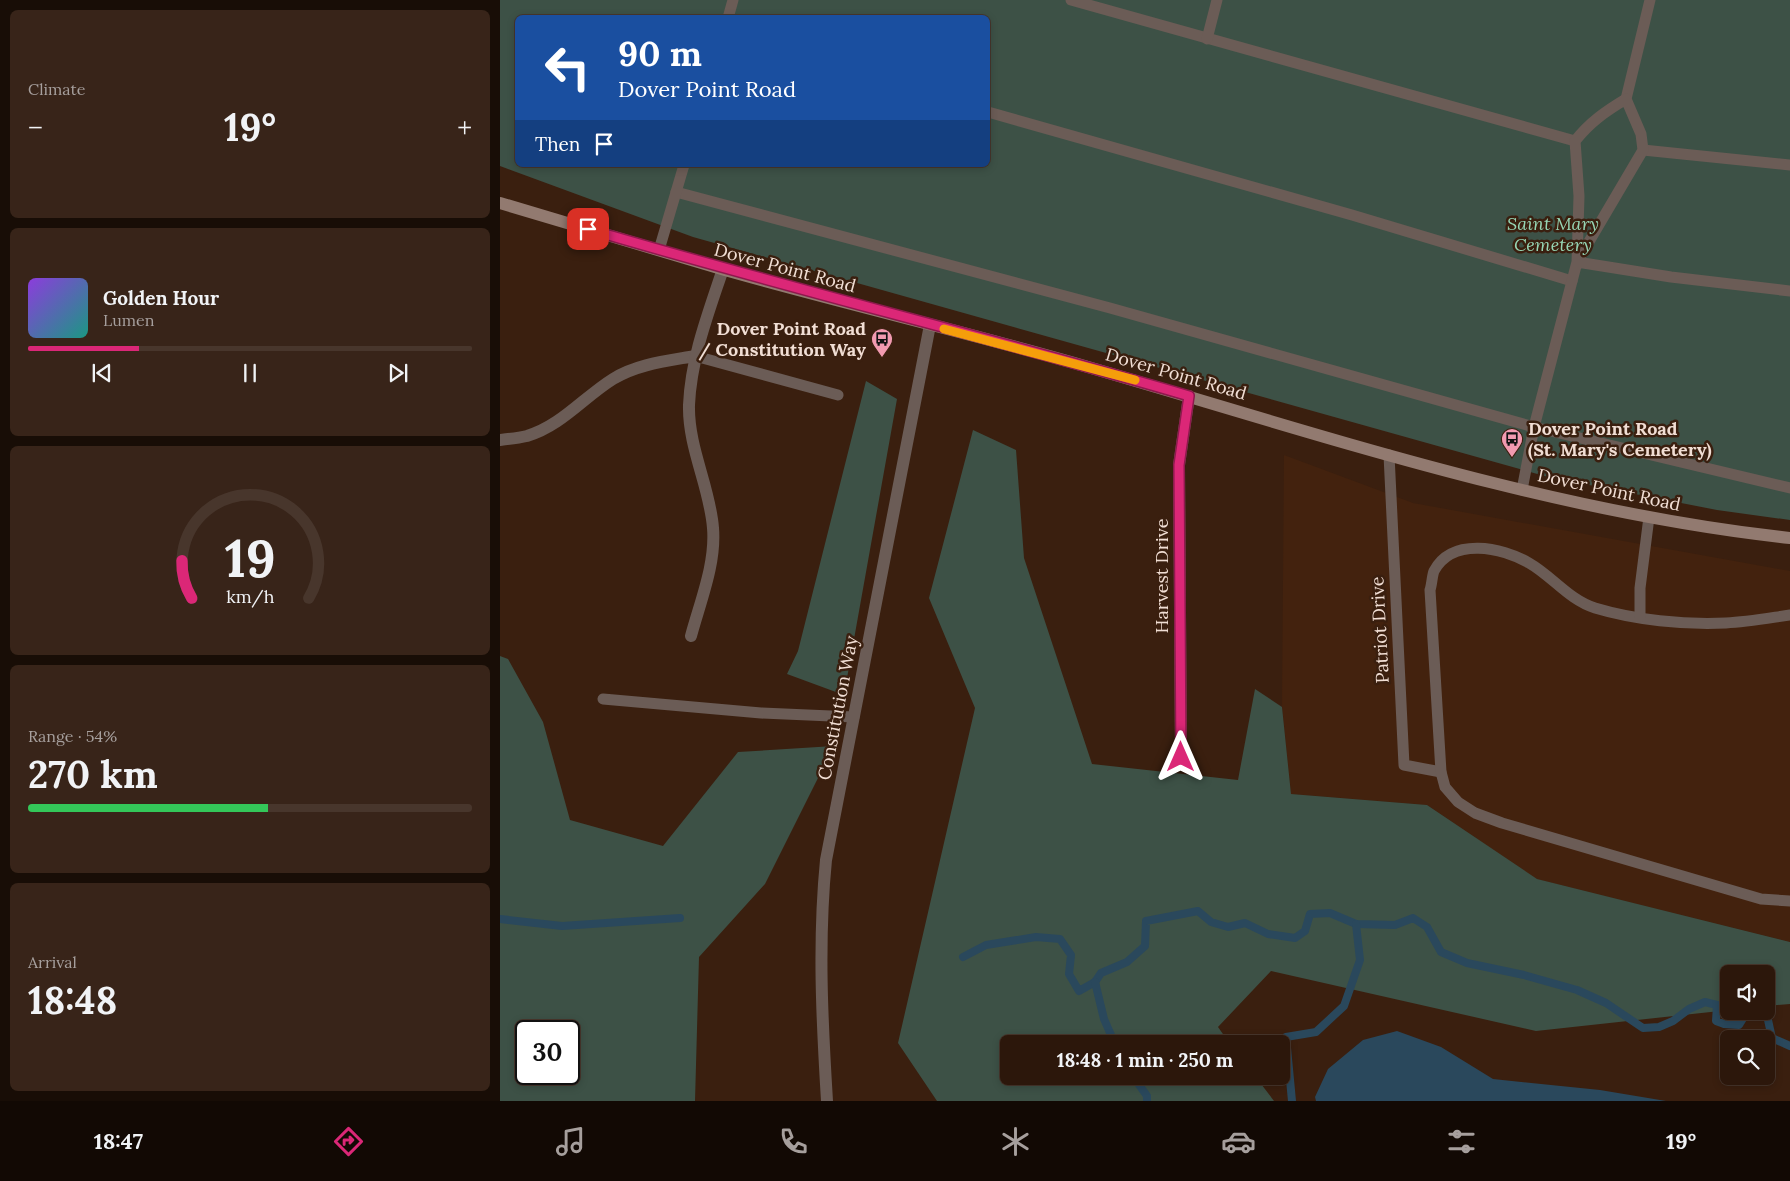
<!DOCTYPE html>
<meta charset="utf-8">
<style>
:root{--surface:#2c170b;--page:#382419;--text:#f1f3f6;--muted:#a69f9d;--line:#48362c;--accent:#db2777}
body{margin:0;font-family:Lora,serif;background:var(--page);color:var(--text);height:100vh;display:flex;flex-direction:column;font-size:19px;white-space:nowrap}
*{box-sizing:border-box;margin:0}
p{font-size:16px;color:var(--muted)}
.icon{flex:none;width:28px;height:28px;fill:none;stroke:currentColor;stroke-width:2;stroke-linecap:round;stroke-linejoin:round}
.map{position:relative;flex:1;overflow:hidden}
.side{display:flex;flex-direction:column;gap:10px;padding:10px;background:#180d06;width:500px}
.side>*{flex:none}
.banner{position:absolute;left:15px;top:15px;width:475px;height:152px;border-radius:8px;box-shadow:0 2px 8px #0003,0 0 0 1px var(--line);background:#1a4fa0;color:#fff;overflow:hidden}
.controls{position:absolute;left:1220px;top:965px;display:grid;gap:10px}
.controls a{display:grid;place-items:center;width:55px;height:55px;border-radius:8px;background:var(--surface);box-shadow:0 2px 8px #0003,0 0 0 1px var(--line);font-size:25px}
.speed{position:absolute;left:15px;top:1020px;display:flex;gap:10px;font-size:25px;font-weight:700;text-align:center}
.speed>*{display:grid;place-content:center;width:65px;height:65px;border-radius:50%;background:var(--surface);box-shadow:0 2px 8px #0003,0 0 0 1px var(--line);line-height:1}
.speed .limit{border:2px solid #111;border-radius:8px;background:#fff;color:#111}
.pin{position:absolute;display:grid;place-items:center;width:42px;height:42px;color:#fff;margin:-21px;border-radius:10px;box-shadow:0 2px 8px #0006}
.me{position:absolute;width:55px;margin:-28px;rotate:0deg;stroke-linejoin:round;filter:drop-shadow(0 0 4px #0008)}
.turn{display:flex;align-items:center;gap:18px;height:105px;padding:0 20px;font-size:22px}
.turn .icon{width:65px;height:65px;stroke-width:2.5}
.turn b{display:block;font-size:35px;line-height:42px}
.then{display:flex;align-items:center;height:48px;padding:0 20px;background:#0003;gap:10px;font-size:19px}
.big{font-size:38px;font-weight:800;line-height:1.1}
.side .card{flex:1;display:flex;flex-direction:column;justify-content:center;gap:8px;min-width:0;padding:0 18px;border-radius:8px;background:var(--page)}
.side .dial{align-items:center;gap:0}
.dial svg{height:130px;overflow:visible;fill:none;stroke:var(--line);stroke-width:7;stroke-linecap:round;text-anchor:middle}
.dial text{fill:var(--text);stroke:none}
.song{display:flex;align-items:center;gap:15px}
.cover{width:60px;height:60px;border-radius:8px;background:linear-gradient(135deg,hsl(270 70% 55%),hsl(170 70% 35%))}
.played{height:5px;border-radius:2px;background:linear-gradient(90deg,var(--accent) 25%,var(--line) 25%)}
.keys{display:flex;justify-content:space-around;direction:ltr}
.heat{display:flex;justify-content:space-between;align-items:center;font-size:28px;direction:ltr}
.charge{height:8px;border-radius:4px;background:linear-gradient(90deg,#34c759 54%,var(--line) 0)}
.trip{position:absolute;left:500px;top:1035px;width:290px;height:50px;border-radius:8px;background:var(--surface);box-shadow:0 2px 8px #0003,0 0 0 1px var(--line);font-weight:800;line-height:50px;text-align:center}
.tab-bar{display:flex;height:80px;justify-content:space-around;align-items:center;background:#120904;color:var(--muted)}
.tab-bar .icon{width:35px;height:35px}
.tab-bar .on{color:var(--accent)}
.tab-bar b{font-size:22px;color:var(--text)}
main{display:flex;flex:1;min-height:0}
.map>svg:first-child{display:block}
.built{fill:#43220e}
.green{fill:#3d5146;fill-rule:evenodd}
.water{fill:#2a485c}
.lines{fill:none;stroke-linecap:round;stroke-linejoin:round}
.stream{stroke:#2a485c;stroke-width:8}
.service{stroke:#6b5c56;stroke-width:11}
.minor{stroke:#6b5c56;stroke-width:12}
.secondary{stroke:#927a70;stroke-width:12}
.route-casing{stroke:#8e194d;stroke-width:12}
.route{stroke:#db2777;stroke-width:9}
.slow{stroke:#f59e0b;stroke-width:9}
.labels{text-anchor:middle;stroke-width:5;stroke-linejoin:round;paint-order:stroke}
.park-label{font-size:18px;font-style:italic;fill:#96d5b4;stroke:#3a1f0f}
.street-label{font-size:18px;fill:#f1ded4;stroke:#3a1f0f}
.poi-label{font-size:18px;font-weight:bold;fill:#f1ded4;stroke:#3a1f0f;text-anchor:end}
</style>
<main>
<section class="side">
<div class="card"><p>Climate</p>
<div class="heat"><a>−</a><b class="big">19°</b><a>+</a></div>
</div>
<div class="card">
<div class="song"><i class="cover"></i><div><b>Golden Hour</b><p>Lumen</p></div></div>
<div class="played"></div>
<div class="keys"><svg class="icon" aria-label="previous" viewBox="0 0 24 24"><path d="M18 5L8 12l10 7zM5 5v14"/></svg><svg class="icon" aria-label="pause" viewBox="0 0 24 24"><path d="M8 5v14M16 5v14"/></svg><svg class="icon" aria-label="next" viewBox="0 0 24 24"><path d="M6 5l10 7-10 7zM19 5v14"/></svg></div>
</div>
<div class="card dial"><svg viewBox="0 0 100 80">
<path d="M14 69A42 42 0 1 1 86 69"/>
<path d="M14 69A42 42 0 0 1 8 46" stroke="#db2777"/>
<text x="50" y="56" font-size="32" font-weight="700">19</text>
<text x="50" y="72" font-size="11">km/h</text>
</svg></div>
<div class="card"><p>Range · 54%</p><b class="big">270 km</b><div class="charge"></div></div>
<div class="card"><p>Arrival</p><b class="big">18:48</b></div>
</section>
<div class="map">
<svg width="1290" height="1101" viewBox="0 0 1290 1101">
<rect width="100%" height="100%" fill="#3a1f0f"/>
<!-- built -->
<path class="built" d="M784 455 913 503 1290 571V942L1036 879 927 805 791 794 782 706Z"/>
<!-- green -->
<g class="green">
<path d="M0 0H1290V520L1217 510 1048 477 193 237 0 166ZM18 18H488V165H18Z"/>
<path d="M366 381 397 399 344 695 287 674 298 651Z"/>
<path d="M473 430 516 450 524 558 592 764 738 780 755 689 782 707 791 794 927 805 1037 879 1290 942V1004L1266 1006V974H1229V1010L1036 1031 771 971 718 1027 730 1044H509V1076H755L774 1101H437L398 1043 475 708 429 598Z"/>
<path d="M0 656 8 659 43 722 70 820 163 846 238 752 334 746 265 884 199 957 195 1101H0ZM26 1031H69V1074H26Z"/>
</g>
<!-- water -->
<path class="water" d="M897 1031 941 1047 993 1079 1100 1090 1166 1101H816L815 1097 828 1069 863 1040Z"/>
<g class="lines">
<!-- stream -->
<g class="stream">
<path d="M0 919 62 926 180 918"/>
<path d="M463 957 486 945 536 937 560 939 571 955 569 974 579 991 595 982 601 973 627 962 645 946 646 921 698 911 711 922 728 927 745 923 768 934 795 938 805 931 810 914 830 913 856 924 895 925 913 918 927 927 941 952 967 963 1024 975 1077 990 1106 1003 1143 1028 1159 1027 1173 1021 1189 1009 1205 1002 1217 1005 1216 1021 1224 1024 1239 1025 1244 1017 1243 1011"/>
<path d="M595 982 604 1019 615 1044"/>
<path d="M1266 1011 1272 1038 1290 1046"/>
<path d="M633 1076 647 1096V1101"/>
<path d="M792 1101 786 1037 816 1032 844 1006 860 960 856 924"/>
</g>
<!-- service -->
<g class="service">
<path d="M571 0 1075 141"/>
<path d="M228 18 233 0"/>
<path d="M707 39 717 0"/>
<path d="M1126 99 1150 0"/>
<path d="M488 112 852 215 1072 281"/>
<path d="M1143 150 1290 165"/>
<path d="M176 192 610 308 1034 427 1290 488"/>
<path d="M159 250 184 165"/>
<path d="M195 356 338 395"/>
<path d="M889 455 904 765 941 772"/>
<path d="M1022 490 1034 427 1077 262 1143 150 1141 134 1126 99C1106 111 1090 122 1075 141L1079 196 1077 262 1171 277 1290 291"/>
<path d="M1290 615C1269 618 1247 622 1226 623 1184 625 1135 620 1095 608 1069 600 1052 576 1029 563 1002 547 952 537 934 571 932 576 932 584 930 590L941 772 945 787 958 802 975 813 1002 823 1261 899 1290 901"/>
<path d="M1140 616V588L1149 517"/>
<path d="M103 699 261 713 354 717"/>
</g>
<!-- minor -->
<g class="minor">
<path d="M0 440C9 439 18 438 27 436 61 426 84 397 113 379 137 364 167 361 195 356"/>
<path d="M191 636C200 602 216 564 213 528 210 487 188 448 189 405 191 358 208 314 223 269"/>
<path d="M681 757 679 465 689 396"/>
<path d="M327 1101C322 1020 318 941 326 860L430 325"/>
</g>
<!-- secondary -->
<path class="secondary" d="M0 203C75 225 150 248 225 270 345 304 467 332 588 367 819 434 1049 512 1290 538"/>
</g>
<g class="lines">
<!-- route casing -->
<g class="route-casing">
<path id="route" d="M88 229C287 288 489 337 689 396L679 465 681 757"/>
</g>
<!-- route -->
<use href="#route" class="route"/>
<!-- slow -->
<path class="slow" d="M444 329 635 380"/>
</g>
<!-- icons -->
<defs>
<g id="bus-pin" transform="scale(1.125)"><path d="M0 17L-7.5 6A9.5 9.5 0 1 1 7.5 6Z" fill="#f29ab0" stroke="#3a1f0f"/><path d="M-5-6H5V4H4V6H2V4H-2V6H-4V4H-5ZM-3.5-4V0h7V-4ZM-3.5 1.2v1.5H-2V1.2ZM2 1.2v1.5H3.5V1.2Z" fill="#111"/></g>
</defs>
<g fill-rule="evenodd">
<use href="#bus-pin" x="382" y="339"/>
<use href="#bus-pin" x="1012" y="439"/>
</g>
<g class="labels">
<!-- park labels -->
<g class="park-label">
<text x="1053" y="230">Saint Mary<tspan x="1053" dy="21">Cemetery</tspan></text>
</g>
<!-- street labels -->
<g class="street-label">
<text transform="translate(285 268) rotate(15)" y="6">Dover Point Road</text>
<text transform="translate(676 374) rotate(16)" y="6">Dover Point Road</text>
<text transform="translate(1109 490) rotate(12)" y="6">Dover Point Road</text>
<text transform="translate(662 576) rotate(-90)" y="6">Harvest Drive</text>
<text transform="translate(880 630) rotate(-93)" y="6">Patriot Drive</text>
<text transform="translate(338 708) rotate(-79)" y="6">Constitution Way</text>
</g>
<!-- poi labels -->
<g class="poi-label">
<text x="366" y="335">Dover Point Road<tspan x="366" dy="21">/ Constitution Way</tspan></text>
<text x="1028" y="435" text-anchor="start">Dover Point Road<tspan x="1028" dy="21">(St. Mary's Cemetery)</tspan></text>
</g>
</g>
</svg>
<div class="controls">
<a><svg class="icon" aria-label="sound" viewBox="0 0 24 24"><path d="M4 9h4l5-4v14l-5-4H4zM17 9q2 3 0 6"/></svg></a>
<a><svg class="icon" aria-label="search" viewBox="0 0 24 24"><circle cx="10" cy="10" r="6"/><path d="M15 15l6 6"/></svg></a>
</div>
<div class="speed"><div class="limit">30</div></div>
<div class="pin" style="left:88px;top:229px;background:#d93025"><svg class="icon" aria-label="arrive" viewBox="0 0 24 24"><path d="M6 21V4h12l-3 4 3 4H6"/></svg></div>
<svg class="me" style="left:681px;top:757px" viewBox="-20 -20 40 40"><path d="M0-17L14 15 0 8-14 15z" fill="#db2777" stroke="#fff" stroke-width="4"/></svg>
<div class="trip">18:48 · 1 min · 250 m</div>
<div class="banner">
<div class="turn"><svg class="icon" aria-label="left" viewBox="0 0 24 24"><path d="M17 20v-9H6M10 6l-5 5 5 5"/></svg><div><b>90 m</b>Dover Point Road</div></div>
<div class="then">Then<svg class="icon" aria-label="arrive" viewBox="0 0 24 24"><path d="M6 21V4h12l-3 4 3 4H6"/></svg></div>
</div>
</div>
</main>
<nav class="tab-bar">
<b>18:47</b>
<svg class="icon on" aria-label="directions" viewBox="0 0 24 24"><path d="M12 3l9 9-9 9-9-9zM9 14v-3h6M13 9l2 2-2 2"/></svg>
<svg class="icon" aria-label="music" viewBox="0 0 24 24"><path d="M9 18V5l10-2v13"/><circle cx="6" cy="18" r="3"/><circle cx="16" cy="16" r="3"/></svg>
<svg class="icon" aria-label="phone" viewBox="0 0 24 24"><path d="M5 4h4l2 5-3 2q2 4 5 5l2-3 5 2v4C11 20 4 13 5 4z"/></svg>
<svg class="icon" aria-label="climate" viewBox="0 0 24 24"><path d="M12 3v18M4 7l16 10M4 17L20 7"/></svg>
<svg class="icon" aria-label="car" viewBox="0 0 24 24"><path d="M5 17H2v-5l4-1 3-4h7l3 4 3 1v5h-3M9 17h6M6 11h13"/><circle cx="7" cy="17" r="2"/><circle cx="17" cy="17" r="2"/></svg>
<svg class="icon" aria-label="filters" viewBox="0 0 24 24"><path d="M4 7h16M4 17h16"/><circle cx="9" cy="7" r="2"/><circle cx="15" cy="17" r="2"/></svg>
<b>19°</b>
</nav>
